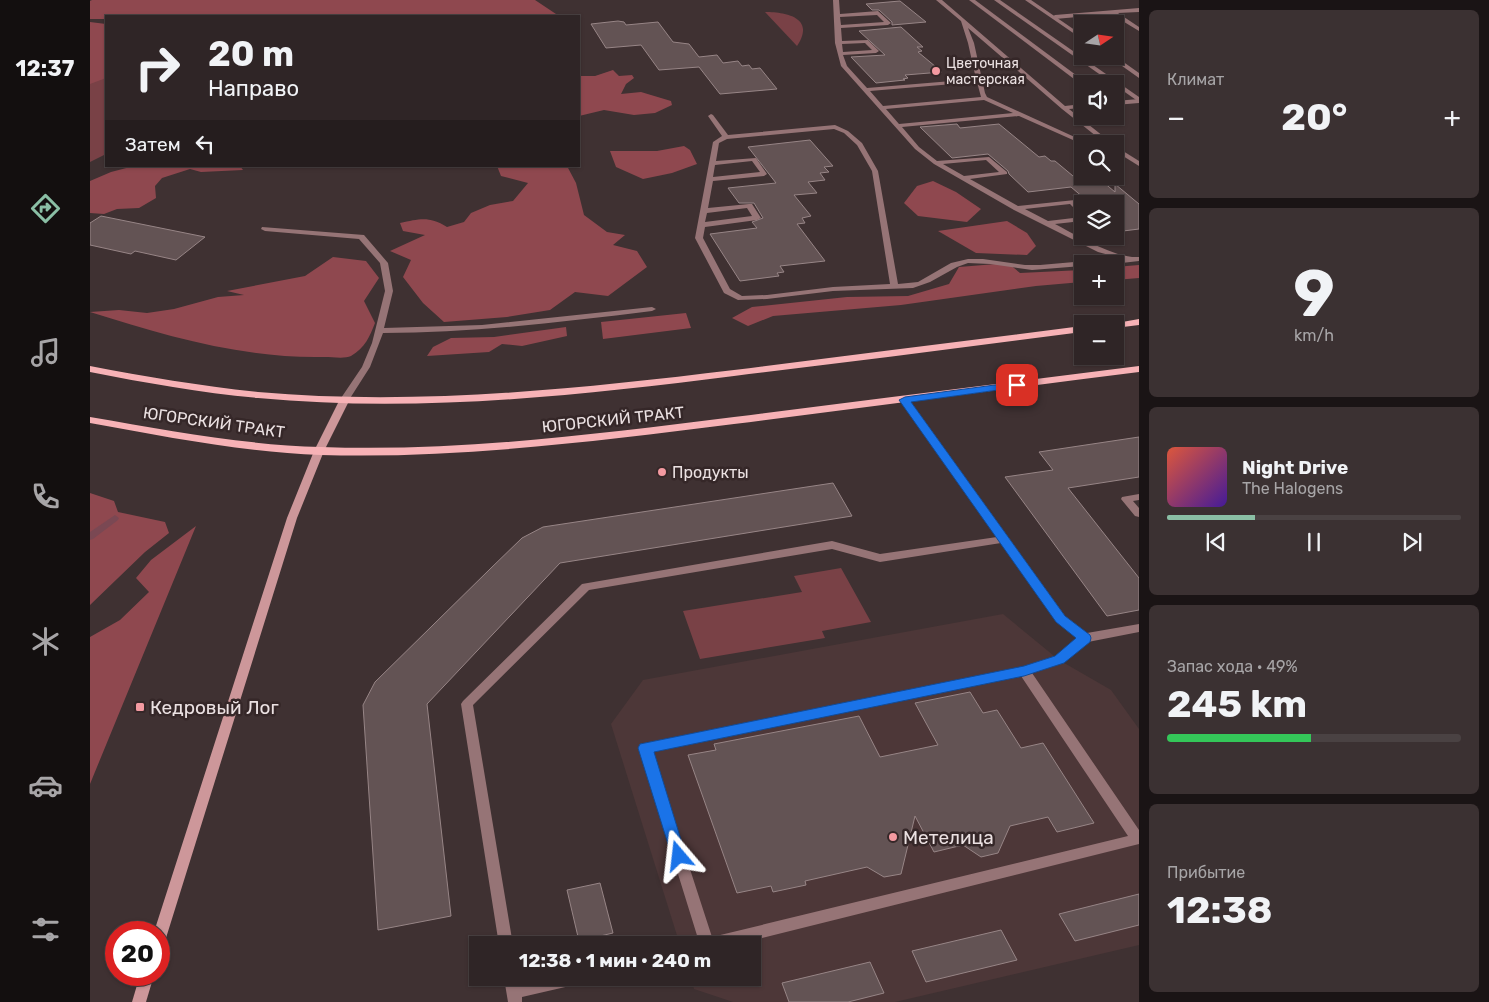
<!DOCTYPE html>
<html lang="ru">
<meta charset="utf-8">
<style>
:root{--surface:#2f2526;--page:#3b3132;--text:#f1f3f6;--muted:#a7a5a7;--line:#4a4243;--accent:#8abfa5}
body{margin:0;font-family:Rubik,sans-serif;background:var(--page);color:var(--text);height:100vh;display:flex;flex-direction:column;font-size:19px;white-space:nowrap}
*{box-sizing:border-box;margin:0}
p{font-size:16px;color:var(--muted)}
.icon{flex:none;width:28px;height:28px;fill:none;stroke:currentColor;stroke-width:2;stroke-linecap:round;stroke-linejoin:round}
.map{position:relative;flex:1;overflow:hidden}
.details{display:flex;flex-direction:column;gap:10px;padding:10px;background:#1a1415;width:350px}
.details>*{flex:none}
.top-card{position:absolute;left:15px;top:15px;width:475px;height:152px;border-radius:0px;box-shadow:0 1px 4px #0004,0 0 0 1px var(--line);background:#2f2526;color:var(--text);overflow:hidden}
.needle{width:32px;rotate:77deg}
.fabs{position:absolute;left:984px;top:15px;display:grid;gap:10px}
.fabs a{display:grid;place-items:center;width:50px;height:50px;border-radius:0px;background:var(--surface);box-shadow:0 1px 4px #0004,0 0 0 1px var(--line);font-size:25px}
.speed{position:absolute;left:15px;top:921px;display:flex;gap:10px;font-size:25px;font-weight:700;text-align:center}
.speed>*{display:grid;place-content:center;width:65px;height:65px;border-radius:50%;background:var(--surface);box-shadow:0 1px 4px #0004,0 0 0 1px var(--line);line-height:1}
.speed .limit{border:8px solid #d22;background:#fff;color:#111}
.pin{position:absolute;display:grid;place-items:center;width:42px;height:42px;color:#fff;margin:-21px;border-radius:10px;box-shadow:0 2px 8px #0006}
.me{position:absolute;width:55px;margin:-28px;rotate:343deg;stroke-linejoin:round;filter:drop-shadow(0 0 4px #0008)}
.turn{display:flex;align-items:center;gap:18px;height:105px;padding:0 20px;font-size:22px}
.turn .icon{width:65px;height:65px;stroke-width:2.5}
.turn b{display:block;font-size:35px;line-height:42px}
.then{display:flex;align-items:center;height:48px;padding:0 20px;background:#0003;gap:10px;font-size:19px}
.big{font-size:38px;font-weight:700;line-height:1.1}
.details .tile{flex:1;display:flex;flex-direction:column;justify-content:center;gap:8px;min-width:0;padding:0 18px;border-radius:8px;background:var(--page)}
.details .dial{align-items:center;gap:0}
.dial b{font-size:65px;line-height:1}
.song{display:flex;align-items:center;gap:15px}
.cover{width:60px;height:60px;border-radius:8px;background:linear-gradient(135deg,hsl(10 70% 55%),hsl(260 70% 35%))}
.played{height:5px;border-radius:2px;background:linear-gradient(90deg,var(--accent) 30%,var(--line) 30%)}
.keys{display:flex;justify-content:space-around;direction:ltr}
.heat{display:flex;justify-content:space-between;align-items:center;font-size:28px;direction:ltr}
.charge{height:8px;border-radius:4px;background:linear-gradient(90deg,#34c759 49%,var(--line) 0)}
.trip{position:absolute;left:379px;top:936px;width:292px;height:50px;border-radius:0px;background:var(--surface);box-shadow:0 1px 4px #0004,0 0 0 1px var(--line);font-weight:700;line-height:50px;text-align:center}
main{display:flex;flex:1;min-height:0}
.menu{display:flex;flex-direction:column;width:90px;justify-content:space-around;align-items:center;background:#130f0f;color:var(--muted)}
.menu .icon{width:35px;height:35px}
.menu .selected{color:var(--accent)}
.menu b{font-size:22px;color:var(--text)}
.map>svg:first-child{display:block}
.built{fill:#4d3738}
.green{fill:#794146}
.forest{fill:#8f484f}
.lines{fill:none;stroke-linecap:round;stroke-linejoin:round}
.stream{fill:#7a4853;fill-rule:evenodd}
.building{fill:#635354;stroke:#978586}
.service{fill:#967476;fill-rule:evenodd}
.minor{fill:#967476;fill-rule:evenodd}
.secondary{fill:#cd979a;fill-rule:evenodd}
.primary{fill:#f7b2b6;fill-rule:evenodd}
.route{fill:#1a73e8;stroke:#114b97}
.poi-dot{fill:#f49aa1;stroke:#352728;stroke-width:2}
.labels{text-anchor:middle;stroke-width:5;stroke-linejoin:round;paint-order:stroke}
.far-poi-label{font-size:14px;fill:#ebe1e2;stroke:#352728;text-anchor:start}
.street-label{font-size:16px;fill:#ebe1e2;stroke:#352728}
.poi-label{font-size:16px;fill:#ebe1e2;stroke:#352728;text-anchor:start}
.near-poi-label{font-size:19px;fill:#ebe1e2;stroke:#352728;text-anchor:start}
</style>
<main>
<nav class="menu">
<b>12:37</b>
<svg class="icon selected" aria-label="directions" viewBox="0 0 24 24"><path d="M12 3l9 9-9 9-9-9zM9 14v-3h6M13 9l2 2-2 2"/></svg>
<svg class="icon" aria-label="music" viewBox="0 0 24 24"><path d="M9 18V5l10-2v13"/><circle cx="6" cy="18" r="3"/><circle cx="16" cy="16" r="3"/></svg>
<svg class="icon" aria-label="phone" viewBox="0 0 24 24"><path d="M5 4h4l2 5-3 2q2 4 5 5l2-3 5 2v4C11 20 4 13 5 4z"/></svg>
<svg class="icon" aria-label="climate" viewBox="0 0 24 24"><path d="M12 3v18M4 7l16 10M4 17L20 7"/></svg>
<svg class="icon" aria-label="car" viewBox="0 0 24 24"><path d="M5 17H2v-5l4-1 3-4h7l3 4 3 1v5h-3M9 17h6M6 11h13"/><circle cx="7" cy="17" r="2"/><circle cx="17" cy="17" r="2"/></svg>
<svg class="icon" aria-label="filters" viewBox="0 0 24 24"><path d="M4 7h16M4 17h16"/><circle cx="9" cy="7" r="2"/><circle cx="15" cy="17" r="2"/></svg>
</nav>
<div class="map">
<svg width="1049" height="1002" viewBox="0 0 1049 1002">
<rect width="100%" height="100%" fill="#3f3132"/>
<!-- built -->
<path class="built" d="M913 614 969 660 1021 690 1049 729V945L805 1002H643L604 989 601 978H662V945H590L521 724 553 680Z"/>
<!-- green -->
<g class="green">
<path d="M675 12C699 12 725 19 707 46Z"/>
<path d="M0 62 16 68V154L0 162Z"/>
<path d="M751 568 781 622 732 631 735 638 610 659 593 611 712 592 704 576Z"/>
</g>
<!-- forest -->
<g class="forest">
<path d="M445 0 469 16H16V19H0V1L2 0Z"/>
<path d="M0 22 16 24V78L0 84Z"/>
<path d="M523 70 529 76 542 75 544 78 536 84 531 94 551 92 581 101 582 105 565 113 544 115 514 110 489 116V76H505Z"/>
<path d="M594 146 600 150 607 164 582 173 553 179 526 167 520 151H567Z"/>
<path d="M44 166H150L153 170 111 172 100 169 72 178 65 186 66 198 49 208 27 209 14 214 0 213V181L21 172Z"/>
<path d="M407 166H477L486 183 494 215 517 232 535 235 523 245 547 251 557 267 518 296 485 292 460 310 417 317 354 322 333 303 313 277 321 260 300 251 335 235 313 231 310 223C330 219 339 216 357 227L374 222 381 213 400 205 423 201 438 183 411 176Z"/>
<path d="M843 181 866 192 891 209 877 222 828 216 814 203 827 186Z"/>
<path d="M917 221 937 233 946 246 937 255 886 253 848 231Z"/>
<path d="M243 257 276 261 289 278 274 301 285 323C280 336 275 348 261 356 255 359 242 357 235 357 155 359 76 336 0 312L29 310 57 313 84 309 128 297 154 295 137 291 215 276Z"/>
<path d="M918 263 930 273 992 270V282L946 286 811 305 683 316 658 326 642 318 662 307 757 297 818 296 859 284 869 267Z"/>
<path d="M1049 265V278L1025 280V267Z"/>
<path d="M596 313 601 328 513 339 511 322Z"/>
<path d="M476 327 477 336 432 346 412 344 399 352 337 356 343 347 361 338 404 337Z"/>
<path d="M0 493 24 501 28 512 75 522 79 533 55 552 0 605Z"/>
<path d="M106 526 0 784V637L30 620 59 592 46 578 61 560Z"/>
</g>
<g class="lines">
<!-- stream -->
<path class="stream" d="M25 515 29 518 28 520 3 539 0 540V532Z"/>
</g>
<!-- building -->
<g class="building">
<path d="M810 1 836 22 802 25V22L789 10H782L776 4Z"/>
<path d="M528 21 534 22 536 25 568 22 583 42 599 44 609 57 627 55 633 63 648 61 652 66 659 65 662 69 670 68 687 89 630 94 609 67 569 70 551 45 516 48 501 24Z"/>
<path d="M811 27 833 47H827L832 51 828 52 852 72 815 75 818 78 813 79 815 80 786 83 761 57 795 55 769 31Z"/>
<path d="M867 124 870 128 909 124 949 157 955 156 961 161H965L983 176H1006L1025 192V184L1049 204V229L1025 232V204H1001L981 187 938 192 919 174 918 171 898 154 862 158 830 127Z"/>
<path d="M720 140 743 166 734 167 739 172 730 173 735 180 718 182 727 193 704 195 721 216 712 218 715 223 707 224 735 261 690 266 694 272 687 273 689 276 650 281 620 234 667 228 662 222 673 218 664 203H649L638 188 686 183 658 147Z"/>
<path d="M11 216 115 237 86 260 45 251 41 254 0 245V223Z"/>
<path d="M1049 437V477L978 488 1049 578V610L1017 616 915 477 963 470 949 452Z"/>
<path d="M743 483 762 516 470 563 337 704 361 916 288 930 273 705 285 682 400 569 432 538 453 527Z"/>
<path d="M880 692 893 713 907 710 931 748 953 743 1004 823 967 832 958 817 920 826 908 853 891 857 873 845 844 852 825 816 811 874 794 877 777 867 715 881 716 885 683 892 681 886 647 893 598 755 626 750 624 744 769 716 790 757 848 745 825 703Z"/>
<path d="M510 883 523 933 489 941 477 890Z"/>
<path d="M1049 894V925L985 941 969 914Z"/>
<path d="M911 930 927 960 836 982 822 951Z"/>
<path d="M780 962 794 993 758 1002H699L692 983Z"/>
</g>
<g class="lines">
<!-- service -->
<g class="service">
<path d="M743 0H749L750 14 788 11 801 23 798 25 751 28 752 41 778 40 789 51 786 53 753 55 757 66 777 88 886 79 878 43 871 21 846 0H852L975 106 992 104V108L979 109 1023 144H1016L972 109 878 28 884 43 895 93 897 97 1000 144H992L929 116 812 127 829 147 847 161 899 157 917 172V174L880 179 928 206 985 200 992 208V213H989L980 204 935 209 958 221 992 217V221L965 224C986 235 1026 259 1049 257V261L1023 264H992V266L942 270 900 264 878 263 867 267 840 282 823 288 743 291 677 299 648 300 634 293 605 238 623 142 632 136 618 116 621 114 623 115 638 135 745 125 758 131 772 143 788 171 808 284 828 282 861 263 878 259H893L935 265H950L1030 258 1008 252 924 210 844 164 825 149 751 66 745 43ZM787 15 794 22 751 25 750 17ZM775 43 782 50 753 52 752 44ZM887 82 891 97 793 106 780 91ZM894 100 923 113 809 124 796 109ZM744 129 754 133 767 145 782 171 800 284 743 287 677 295 652 296 640 289 613 238 615 227 667 220 671 218 662 204H659L618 208 623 181 674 176 677 174 666 158 626 161 629 143 637 139ZM896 160 909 172 874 176 853 164ZM662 161 670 172 623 177 625 165ZM657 208 662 216 615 222 617 213Z"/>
<path d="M879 0H885L998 84 992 85Z"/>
<path d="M1049 8V12L1028 13 1049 27V31L1021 14 965 19 962 17 965 15Z"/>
<path d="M1049 99V103L1025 105V101Z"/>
<path d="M1025 146 1049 161V166L1025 151Z"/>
<path d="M172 227 274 235 298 263 303 291 294 328 392 325 562 307 566 309 562 311C472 322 383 333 293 333L280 367 257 403 254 404 249 401 272 367 282 343 295 291 290 263 269 239 175 231 171 229Z"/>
<path d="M815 397 818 398 975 616 997 633 1049 624V632L998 642 973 663 942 673 1049 830V844L644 945H610L549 748 551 744 934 667 965 657 987 638 967 622 911 543 790 562 742 549 499 590 383 705 423 945H409L371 704 373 701 492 584 742 541 790 554 907 537 810 400ZM931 676 1038 836 622 937 562 752Z"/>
<path d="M1049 494V500L1043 501 1049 508V517L1045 516 1031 499 1032 497Z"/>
<path d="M414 978H428L429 983 455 978H491L489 983 484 985 432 997V1002H418Z"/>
</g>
<!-- minor -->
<g class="minor">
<path d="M904 0H910L1049 97V102Z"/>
<path d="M935 0H941L992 35V39Z"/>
<path d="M1018 56H1025L1049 73V78Z"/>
</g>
<!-- secondary -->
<g class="secondary">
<path d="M254 398 259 401 234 451 207 518 76 938 74 943 69 945V932H64L197 518 224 451 249 401Z"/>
<path d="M50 975H64L56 1002H42Z"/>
</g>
<!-- primary -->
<g class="primary">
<path d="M1049 319V325L1025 328V324H1021Z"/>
<path d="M992 326V332C876 347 760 362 644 376 487 396 326 413 168 398 112 393 56 383 0 372V366C56 377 112 386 168 392 326 406 487 389 644 370 760 355 876 341 992 326Z"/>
<path d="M1049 366V372C914 389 779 407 644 424 507 441 369 459 231 455 153 452 77 437 0 423V417C77 430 153 445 231 447 369 452 507 434 644 417 779 400 914 383 1049 366Z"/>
</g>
</g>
<!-- route -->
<path class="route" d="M927 382 930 383V387L821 402 975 616 1000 635 1001 638 1000 642 974 663 934 676 564 752 596 856 594 860 589 862 583 860 548 748 550 744 934 666 965 656 986 638 966 622 809 400 815 397Z"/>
<!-- markers -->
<g class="poi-dot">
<circle cx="846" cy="71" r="5"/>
<circle cx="572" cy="472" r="5"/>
<rect x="45" y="702" width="10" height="10" rx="2.5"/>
<circle cx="803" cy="837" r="5"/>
</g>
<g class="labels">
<!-- far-poi labels -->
<g class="far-poi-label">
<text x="856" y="68">Цветочная<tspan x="856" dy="16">мастерская</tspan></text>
</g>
<!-- street labels -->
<g class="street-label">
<text transform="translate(523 419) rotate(-6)" y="6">ЮГОРСКИЙ ТРАКТ</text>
<text transform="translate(124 422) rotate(8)" y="6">ЮГОРСКИЙ ТРАКТ</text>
</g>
<!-- poi labels -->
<g class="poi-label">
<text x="582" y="478">Продукты</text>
</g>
<!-- near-poi labels -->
<g class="near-poi-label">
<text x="60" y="714">Кедровый Лог</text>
<text x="813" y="844">Метелица</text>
</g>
</g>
</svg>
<div class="fabs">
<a><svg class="needle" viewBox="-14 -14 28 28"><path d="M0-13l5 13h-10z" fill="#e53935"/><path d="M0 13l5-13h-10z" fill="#a7a5a7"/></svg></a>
<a><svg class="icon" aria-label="sound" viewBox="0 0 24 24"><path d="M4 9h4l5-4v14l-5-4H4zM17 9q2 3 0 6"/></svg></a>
<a><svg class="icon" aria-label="search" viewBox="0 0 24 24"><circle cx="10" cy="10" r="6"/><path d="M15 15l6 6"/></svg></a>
<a><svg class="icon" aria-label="layers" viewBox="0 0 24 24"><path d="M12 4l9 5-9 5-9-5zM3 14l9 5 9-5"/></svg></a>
<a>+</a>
<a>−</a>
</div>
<div class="speed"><div class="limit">20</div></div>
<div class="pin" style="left:927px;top:385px;background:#d93025"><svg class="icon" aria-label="arrive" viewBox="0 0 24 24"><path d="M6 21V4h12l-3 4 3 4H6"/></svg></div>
<svg class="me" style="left:589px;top:856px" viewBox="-20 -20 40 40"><path d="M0-17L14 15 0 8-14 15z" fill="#1a73e8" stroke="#fff" stroke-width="4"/></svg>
<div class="trip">12:38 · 1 мин · 240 m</div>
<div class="top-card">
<div class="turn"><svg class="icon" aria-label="right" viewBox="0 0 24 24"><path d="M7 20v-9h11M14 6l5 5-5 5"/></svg><div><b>20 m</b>Направо</div></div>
<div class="then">Затем<svg class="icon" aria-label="left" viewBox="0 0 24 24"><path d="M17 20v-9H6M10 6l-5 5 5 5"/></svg></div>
</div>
</div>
<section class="details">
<div class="tile"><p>Климат</p>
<div class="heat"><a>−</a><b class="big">20°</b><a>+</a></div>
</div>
<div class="tile dial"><b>9</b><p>km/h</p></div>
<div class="tile">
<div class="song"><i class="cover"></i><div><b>Night Drive</b><p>The Halogens</p></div></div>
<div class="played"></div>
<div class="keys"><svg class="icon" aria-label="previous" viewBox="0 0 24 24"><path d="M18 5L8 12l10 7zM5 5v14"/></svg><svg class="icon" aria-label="pause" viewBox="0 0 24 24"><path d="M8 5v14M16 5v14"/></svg><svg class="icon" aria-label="next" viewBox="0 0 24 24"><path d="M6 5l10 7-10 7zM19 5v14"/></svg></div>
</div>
<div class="tile"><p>Запас хода · 49%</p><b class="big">245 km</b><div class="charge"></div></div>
<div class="tile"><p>Прибытие</p><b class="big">12:38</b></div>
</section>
</main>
